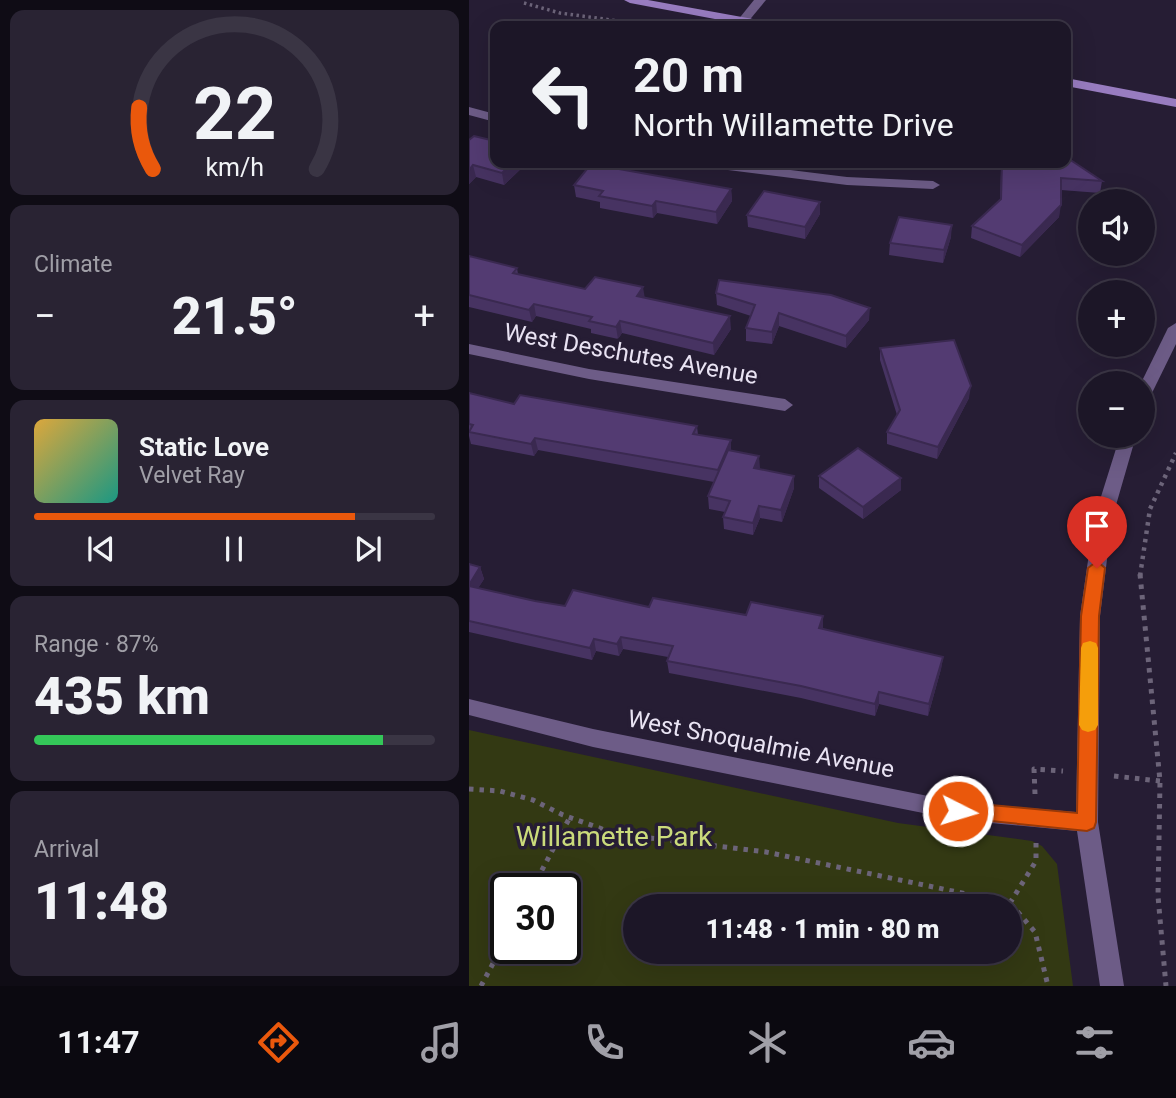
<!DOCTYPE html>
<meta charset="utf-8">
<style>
:root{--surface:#1c1627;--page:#292333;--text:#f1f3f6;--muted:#a09fa7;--line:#3a3544;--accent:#ea580c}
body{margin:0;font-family:Roboto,sans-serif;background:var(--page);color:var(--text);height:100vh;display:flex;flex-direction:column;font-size:26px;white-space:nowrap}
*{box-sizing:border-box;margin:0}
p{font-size:23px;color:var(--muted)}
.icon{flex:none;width:38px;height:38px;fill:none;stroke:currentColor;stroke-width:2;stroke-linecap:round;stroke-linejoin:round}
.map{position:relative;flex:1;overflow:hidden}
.details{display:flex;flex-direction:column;gap:10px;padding:10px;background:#0f0c15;width:469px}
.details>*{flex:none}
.guide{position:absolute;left:21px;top:21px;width:581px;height:147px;border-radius:14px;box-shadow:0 7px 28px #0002,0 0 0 2px var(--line);background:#1c1627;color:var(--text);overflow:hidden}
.tools{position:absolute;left:609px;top:189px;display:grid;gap:14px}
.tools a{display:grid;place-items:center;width:77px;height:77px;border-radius:50%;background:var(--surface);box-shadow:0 7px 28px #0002,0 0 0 2px var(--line);font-size:35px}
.speed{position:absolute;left:21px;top:873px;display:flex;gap:14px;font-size:35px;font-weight:700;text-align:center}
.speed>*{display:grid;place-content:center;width:91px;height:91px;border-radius:50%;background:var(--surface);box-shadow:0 7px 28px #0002,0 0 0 2px var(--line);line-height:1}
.speed .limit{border:4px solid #111;border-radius:10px;background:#fff;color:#111}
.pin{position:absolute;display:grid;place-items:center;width:60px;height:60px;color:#fff;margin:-72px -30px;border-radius:50% 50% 50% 0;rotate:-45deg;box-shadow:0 0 7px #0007}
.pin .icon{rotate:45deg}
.me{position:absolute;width:77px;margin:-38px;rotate:95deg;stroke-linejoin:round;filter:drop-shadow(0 0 5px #0008)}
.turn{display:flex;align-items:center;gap:24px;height:147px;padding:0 28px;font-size:32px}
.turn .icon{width:91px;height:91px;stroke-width:2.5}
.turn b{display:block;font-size:49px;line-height:60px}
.big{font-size:52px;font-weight:800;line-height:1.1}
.details .tile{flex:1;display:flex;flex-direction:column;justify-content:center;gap:10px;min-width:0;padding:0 24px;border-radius:14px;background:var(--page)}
.details .dial{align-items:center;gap:0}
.dial svg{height:182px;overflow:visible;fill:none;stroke:var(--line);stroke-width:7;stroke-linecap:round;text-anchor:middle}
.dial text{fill:var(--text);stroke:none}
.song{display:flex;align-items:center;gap:21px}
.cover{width:84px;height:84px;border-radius:10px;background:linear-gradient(135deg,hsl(40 70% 55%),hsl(170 70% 35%))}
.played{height:7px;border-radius:4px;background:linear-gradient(90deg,var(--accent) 80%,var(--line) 80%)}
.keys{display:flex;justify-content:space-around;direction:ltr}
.heat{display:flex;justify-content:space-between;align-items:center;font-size:38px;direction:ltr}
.charge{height:10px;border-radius:5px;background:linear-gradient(90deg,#34c759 87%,var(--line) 0)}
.trip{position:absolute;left:154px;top:894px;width:399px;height:70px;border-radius:35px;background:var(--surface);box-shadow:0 7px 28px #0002,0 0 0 2px var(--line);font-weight:800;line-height:70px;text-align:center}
.dock{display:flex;height:112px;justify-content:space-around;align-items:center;background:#0b0910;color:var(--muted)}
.dock .icon{width:49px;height:49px}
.dock .on{color:var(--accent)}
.dock b{font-size:32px;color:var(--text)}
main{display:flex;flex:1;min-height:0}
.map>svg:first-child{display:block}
.green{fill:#333913;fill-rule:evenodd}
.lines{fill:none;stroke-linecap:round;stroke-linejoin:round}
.path-far2{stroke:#6c6479;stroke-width:3.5;stroke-dasharray:2.5 3.5;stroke-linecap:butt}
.path-far1{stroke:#6c6479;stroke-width:4.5;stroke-dasharray:3.5 5;stroke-linecap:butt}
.path{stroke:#6c6479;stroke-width:5;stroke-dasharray:4.5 6;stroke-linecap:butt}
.street{fill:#6d5c87;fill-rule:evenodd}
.secondary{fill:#987cc0;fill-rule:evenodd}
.wall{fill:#473362}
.shaded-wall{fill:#3a2950}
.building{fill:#533b72;stroke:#3a2950;stroke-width:2}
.route{fill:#ea580c;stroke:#983908;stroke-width:2}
.slow{fill:#f59e0b}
.labels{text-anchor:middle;stroke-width:7;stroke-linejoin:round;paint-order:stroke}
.street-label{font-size:24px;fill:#e9e3f3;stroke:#261d34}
.near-park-label{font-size:28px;fill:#cbdb7b;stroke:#261d34}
</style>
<main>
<section class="details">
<div class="tile dial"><svg viewBox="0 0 100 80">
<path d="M14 69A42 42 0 1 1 86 69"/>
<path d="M14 69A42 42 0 0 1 8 42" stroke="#ea580c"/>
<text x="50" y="56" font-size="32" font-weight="700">22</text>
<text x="50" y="72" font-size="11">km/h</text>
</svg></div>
<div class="tile"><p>Climate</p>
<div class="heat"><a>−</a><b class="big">21.5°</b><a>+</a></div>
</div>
<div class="tile">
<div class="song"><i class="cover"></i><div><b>Static Love</b><p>Velvet Ray</p></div></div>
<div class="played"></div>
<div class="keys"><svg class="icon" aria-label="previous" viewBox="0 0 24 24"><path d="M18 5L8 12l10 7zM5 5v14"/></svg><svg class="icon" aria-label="pause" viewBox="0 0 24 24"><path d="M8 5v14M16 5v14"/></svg><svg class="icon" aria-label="next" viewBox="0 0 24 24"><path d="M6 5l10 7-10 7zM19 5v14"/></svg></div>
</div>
<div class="tile"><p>Range · 87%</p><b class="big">435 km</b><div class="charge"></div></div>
<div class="tile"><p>Arrival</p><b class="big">11:48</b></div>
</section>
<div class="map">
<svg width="707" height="986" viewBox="0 0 707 986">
<rect width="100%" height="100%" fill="#261d34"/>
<!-- green -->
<path class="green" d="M0 730 429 823 563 841 573 846 588 864 604 986H0ZM37 889H96V948H37ZM166 906H541V952H166Z"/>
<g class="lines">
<!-- path-far2 -->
<path class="path-far2" d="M55 3 91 13 164 23"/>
<!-- path-far1 -->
<path class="path-far1" d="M671 576 681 509 707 453"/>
<!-- path -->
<g class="path">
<path d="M671 574 691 781 689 896 697 986"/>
<path d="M645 776 691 781"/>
<path d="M0 789 31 791 64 800 94 815 147 834 297 852 541 903 566 932 579 986"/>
<path d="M566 794 565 769 594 771"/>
<path d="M63 889 101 817"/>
<path d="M541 903 567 861V841"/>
<path d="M12 986 37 939"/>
</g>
<!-- street -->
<g class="street">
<path d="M285 0H297L278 23H270L268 21Z"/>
<path d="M0 107 26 114V122L0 115Z"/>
<path d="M228 163H265L378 177 464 181 471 185 464 189 378 185 235 167Z"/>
<path d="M707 323V344L682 395 674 400 672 383 699 328Z"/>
<path d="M0 344 120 369 316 399 324 405 316 411 120 379 0 354Z"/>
<path d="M651 436H667L643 519 631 616 629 822 655 986H631L608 831 489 820 124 747 0 715V699L124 729 489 802 607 812 611 616 625 519Z"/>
</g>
<!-- secondary -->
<g class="secondary">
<path d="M155 0H179L300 22 306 26H283L161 3Z"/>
<path d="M597 78 707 99V107L597 86Z"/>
</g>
</g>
<!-- wall -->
<g class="wall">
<path d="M0 140 26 163H58L35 185 7 177 0 184Z"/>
<path d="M522 163H597L633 181 631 193 592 190 590 217 551 257 502 238 503 226 531 200 532 169Z"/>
<path d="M105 185 262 189 263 201 248 224 188 213 184 218 131 208V202L107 197Z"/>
<path d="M351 214 336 239 279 227 278 215Z"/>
<path d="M482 237 474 263 420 255 421 243Z"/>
<path d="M0 256 48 268 49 274 116 289 176 297 262 329 245 355 153 333 149 339 122 333V329L67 316 63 322 0 307Z"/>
<path d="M247 293 400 320 377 348 310 326 303 344 277 341V328L282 316 248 305Z"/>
<path d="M411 348 500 398 468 459 418 444V432L428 415 411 360Z"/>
<path d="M0 393 45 404 228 426 229 435 262 440V451L290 456V469L325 488 313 522 291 518 284 535 255 529 254 517 256 512 240 509 239 496 245 482 69 450 65 456 2 444 0 436Z"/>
<path d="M350 476 432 490 394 519 350 488Z"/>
<path d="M0 564 11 567 15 579 9 588 66 601 96 606 180 607 354 629 474 657 472 669 459 716 410 704 406 716 332 698 200 673 198 661 199 657 154 649 150 656 127 651 123 660 0 632Z"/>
</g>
<!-- shaded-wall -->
<g class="shaded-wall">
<path d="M43 163H58L35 185 33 173Z"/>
<path d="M4 165 7 177 0 184V170Z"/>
<path d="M262 189 263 201 248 224 247 212Z"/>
<path d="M187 201 188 213 184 218 183 206Z"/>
<path d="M351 202V214L336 239V227Z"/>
<path d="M592 205 590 217 551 257 553 245Z"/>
<path d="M483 225 482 237 474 263 475 250Z"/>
<path d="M174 287 176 299 168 296Z"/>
<path d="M65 304 67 316 63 322 60 310Z"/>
<path d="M401 308 400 320 377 348V336Z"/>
<path d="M310 313V326L303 344V332Z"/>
<path d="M261 316 262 329 245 355 244 343Z"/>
<path d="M151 321 153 333 149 339 147 327Z"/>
<path d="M502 386 500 398 468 459 469 447Z"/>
<path d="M66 438 69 450 65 456 62 444Z"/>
<path d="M262 440V453L249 470Z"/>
<path d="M290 456 291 468 285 481V468Z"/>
<path d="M325 476V488L313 522 312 510Z"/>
<path d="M432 478V490L394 519V507Z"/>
<path d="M290 506 291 518 284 535V523Z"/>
<path d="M11 567 15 579 3 598 0 585Z"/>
<path d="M354 616V629L350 628Z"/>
<path d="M152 637 154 649 150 656 148 644Z"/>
<path d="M125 639 127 651 123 660 121 648Z"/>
<path d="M474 657 472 669 459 716 460 704Z"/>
<path d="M410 692V704L406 716V704Z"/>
</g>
<!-- building -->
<g class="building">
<path d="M5 136 26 141V163H43L33 173 4 165 0 170V140Z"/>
<path d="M597 157 633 181 592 178V205L553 245 503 226 532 199 533 163H597Z"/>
<path d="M122 164 262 189 247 212 187 201 183 206 130 196 134 191 105 185Z"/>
<path d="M295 191 351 202 336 227 278 215Z"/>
<path d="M430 217 483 225 475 250 421 243Z"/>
<path d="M0 256 48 268 44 273 116 289 126 277 174 287 168 296 261 316 244 343 151 321 147 327 120 321 123 317 65 304 60 310 0 295Z"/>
<path d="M250 280 362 295 401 308 377 336 310 313 303 332 277 328 286 305 247 293Z"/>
<path d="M485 340 502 386 469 447 418 432 431 410 411 348Z"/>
<path d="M0 393 45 404 51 395 228 426 224 434 262 440 249 470 66 438 62 444 0 432 4 425 0 424Z"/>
<path d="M389 448 432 478 394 507 350 476Z"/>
<path d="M259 450 290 456 285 468 325 476 312 510 290 506 284 523 254 517 261 501 239 496Z"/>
<path d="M0 564 11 567 0 585Z"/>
<path d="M0 586 66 601 96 606 104 590 180 607 184 598 277 615 282 602 354 616 350 628 474 657 460 704 410 692 406 704 332 686 198 661 204 646 152 637 148 644 125 639 121 648 0 621Z"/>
</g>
<!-- route -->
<path class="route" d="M628 561 636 568 630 616 627 822 625 828 618 831 483 817 480 811 483 805 489 802 608 813 612 616 619 568Z"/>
<!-- slow -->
<path class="slow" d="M621 641 627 643 629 648V725L626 730 619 732 613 730 610 725 612 648 614 643Z"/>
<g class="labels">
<!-- street labels -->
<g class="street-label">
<text transform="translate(162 354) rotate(10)" y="8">West Deschutes Avenue</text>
<text transform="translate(292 744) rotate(11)" y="8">West Snoqualmie Avenue</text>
</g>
<!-- near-park labels -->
<g class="near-park-label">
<text x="145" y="846">Willamette Park</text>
</g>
</g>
</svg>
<div class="tools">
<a><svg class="icon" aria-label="sound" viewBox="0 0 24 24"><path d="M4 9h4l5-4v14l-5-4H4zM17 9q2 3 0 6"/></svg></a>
<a>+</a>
<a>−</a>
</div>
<div class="speed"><div class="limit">30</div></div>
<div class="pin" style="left:628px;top:568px;background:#d93025"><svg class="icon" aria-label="arrive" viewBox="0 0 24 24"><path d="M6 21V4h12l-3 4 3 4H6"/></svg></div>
<svg class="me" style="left:489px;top:811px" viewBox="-20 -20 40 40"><circle r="17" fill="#ea580c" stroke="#fff" stroke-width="3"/><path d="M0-11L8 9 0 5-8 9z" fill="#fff"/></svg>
<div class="trip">11:48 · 1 min · 80 m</div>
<div class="guide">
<div class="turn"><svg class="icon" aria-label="left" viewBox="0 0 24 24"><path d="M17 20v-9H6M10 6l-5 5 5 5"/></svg><div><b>20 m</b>North Willamette Drive</div></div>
</div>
</div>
</main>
<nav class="dock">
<b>11:47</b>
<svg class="icon on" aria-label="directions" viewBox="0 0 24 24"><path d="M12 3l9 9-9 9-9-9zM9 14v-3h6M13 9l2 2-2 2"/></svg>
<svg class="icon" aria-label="music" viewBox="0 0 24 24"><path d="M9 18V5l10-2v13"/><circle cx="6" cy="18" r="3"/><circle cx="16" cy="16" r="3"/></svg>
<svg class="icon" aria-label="phone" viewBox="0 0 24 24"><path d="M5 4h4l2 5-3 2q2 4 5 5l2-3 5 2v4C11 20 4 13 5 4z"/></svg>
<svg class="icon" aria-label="climate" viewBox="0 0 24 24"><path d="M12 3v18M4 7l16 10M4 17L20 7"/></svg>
<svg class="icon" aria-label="car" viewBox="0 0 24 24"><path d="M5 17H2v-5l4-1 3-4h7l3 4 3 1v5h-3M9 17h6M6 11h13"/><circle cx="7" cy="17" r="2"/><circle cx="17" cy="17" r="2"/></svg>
<svg class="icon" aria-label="filters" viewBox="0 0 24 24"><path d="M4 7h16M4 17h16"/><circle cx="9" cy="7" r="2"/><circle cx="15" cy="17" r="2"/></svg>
</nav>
